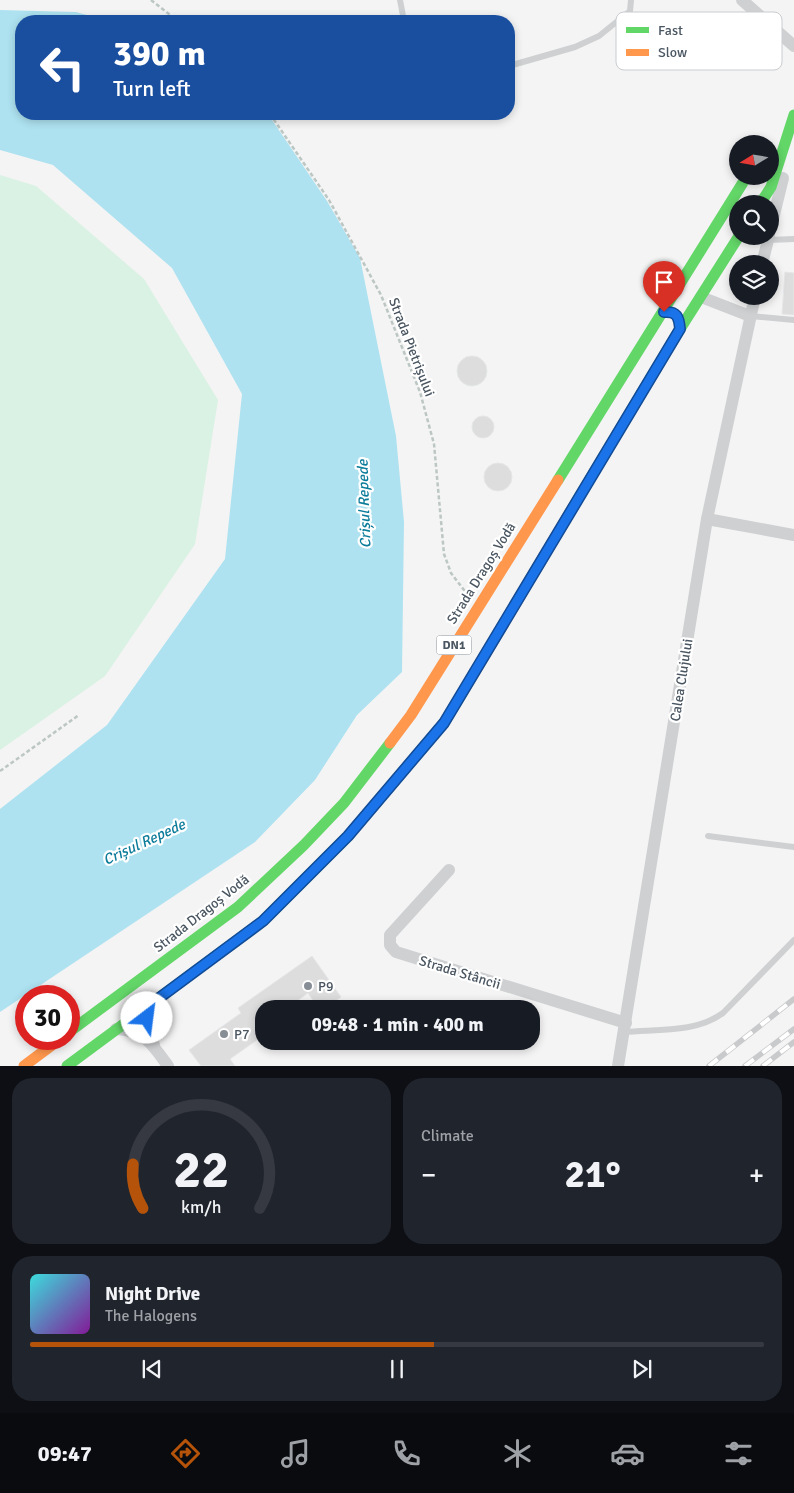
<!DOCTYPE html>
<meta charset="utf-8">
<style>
:root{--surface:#171b24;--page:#20242c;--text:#f1f3f6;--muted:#9ea1a6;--line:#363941;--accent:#b45309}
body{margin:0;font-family:Signika,sans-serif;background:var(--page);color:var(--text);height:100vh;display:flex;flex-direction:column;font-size:19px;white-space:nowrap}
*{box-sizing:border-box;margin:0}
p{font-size:16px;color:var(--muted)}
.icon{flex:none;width:28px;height:28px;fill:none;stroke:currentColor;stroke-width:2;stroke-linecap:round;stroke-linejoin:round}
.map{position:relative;height:1066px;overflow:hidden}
.side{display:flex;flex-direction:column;gap:12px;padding:12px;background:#0d0f14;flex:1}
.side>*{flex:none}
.guide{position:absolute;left:15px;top:15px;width:500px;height:105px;border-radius:20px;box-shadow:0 2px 8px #0003;background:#1a4fa0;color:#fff;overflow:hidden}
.needle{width:32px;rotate:259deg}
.tools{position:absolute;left:729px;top:135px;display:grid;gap:10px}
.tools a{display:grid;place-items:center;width:50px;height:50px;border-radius:50%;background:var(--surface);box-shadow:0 2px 8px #0003;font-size:25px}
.speed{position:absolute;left:15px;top:985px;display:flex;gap:10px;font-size:25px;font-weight:700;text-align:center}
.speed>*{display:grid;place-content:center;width:65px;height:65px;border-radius:50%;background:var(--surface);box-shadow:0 2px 8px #0003;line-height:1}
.speed .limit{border:8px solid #d22;background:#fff;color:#111}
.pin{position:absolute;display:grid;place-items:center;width:42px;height:42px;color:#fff;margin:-51px -21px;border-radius:50% 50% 50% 0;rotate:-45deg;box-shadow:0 0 5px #0007}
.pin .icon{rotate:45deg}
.me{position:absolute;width:55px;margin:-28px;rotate:30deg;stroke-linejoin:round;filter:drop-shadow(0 0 4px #0008)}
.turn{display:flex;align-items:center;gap:18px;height:105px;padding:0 15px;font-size:22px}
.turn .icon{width:65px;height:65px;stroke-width:2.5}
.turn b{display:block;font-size:35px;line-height:42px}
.big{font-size:38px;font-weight:800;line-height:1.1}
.side .tile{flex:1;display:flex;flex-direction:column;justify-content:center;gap:8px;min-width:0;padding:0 18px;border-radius:20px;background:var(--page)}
.side .dial{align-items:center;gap:0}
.dial svg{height:130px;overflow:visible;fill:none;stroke:var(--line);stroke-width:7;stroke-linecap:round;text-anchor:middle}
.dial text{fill:var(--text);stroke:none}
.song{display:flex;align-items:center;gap:15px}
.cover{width:60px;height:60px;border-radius:8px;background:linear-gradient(135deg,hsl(180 70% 55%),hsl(290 70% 35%))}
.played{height:5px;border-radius:2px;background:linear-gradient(90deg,var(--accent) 55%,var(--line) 55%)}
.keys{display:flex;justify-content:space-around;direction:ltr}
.heat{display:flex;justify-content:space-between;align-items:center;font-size:28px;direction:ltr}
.side .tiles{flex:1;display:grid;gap:12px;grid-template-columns:1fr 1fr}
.tile:last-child{grid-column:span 2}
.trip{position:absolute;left:255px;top:1000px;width:285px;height:50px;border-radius:20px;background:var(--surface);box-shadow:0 2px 8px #0003;font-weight:800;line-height:50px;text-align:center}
.tab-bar{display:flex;height:80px;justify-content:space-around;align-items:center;background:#090b0e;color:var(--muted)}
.tab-bar .icon{width:35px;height:35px}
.tab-bar .active{color:var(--accent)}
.tab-bar b{font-size:22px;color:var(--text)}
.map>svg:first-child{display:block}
.green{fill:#d9f2e3}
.water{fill:#aee2f0}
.building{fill:#ddddde;stroke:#e5e6e7}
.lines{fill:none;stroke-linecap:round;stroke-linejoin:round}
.path{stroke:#bcc7c4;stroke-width:2.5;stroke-dasharray:4 2.5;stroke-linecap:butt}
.lane{stroke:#ced0d2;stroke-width:6}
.street{stroke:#ced0d2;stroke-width:12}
.fast{stroke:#63d668;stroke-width:11}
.slow{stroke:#ff974d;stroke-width:11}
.rail-casing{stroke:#c9cacc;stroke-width:5.5}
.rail{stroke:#fff;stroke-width:4;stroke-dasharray:11;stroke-linecap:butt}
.route-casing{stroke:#114b97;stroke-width:12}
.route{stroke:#1a73e8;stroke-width:9}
.poi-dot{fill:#868d94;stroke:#fff;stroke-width:2}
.labels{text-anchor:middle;stroke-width:4.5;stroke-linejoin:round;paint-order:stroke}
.shield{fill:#fff;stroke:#808990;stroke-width:1}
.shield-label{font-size:12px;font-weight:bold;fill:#4a5661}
.street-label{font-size:14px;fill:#4a5661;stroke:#fff}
.poi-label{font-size:14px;fill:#4a5661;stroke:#fff;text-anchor:start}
.water-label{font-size:15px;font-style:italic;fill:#0c7c9b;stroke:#fff}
.key{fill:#fff;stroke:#c9ccd0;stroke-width:1}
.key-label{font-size:14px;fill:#4a5661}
</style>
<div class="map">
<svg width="794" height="1066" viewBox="0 0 794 1066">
<rect width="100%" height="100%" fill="#f4f4f4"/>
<!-- green -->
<path class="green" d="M0 175 36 186 144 279 218 400 195 544 105 676 0 750Z"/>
<!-- water -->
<path class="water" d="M0 10 76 12 108 21H21V114H268L327 201 360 258 396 436 404 522 402 672 357 715 315 780 255 842 0 1012V809L107 725 225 559 242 394 172 268 53 165 0 150Z"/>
<!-- building -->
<g class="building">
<path d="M785 272 794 273V315L782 314Z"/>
<circle cx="472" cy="371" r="15"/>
<circle cx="483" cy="427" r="11"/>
<circle cx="498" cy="477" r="14"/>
<path d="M312 956 341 997 325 1009H319L308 993 286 1009H264V1035L230 1059 235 1066H201L189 1050 241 1013 238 1008Z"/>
</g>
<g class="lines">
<!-- path -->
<g class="path">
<path d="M151 0 178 21"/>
<path d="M270 114 329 200 381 295 420 392 434 444 444 554 451 573 467 594"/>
<path d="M0 771 79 715"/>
</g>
<!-- lane -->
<g class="lane">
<path d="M400 0 404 21"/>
<path d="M509 66 575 47 599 36 630 11 631 0"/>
<path d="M768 240 794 239"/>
<path d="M750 316 794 320"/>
<path d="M708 836 794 847"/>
<path d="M624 1032C657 1029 696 1033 723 1013L794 940"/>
</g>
<!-- street -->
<g class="street">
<path d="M742 0 794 46"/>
<path d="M770 231 783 178"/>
<path d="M762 264 769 236"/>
<path d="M701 297 750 316"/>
<path d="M707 519 794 535"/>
<path d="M449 870 390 935V945L396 952 626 1023"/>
<path d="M147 1007 148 1027 154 1045"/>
<path d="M116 1029C144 1030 153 1045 168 1066"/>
<path d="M618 1066 707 519 755 296"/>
</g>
<!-- fast -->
<g class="fast">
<path d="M760 204 771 187 794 115"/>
<path d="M558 480 747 176"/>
<path d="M575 504 680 329 739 236"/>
<path d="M69 1032 238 907 304 845 344 803 390 743"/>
<path d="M67 1066 263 921 348 836 444 723 464 690"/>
</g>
<!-- slow -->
<g class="slow">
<path d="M464 690 575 504"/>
<path d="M390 743 411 715 558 480"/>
<path d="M24 1066 60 1039"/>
</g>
<!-- rail casing -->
<g class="rail-casing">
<g id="rail">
<path d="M709 1066 794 999"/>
<path d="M745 1066 794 1029"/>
<path d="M763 1066 794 1042"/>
</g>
</g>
<!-- rail -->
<use href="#rail" class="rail"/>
</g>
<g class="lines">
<!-- route casing -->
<g class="route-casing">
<path id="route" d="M147 1018V1007L263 921 348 836 444 723 680 329C679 317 677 311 664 312"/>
</g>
<!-- route -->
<use href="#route" class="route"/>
</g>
<!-- markers -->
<g class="poi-dot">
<circle cx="308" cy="986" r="5"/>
<circle cx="224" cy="1034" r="5"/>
</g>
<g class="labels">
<!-- shield labels -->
<rect class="shield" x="436.5" y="635.5" width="35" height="19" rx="4"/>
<g class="shield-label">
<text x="454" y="649">DN1</text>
</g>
<!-- street labels -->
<g class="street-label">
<text transform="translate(412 347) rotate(69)" y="5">Strada Pietrișului</text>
<text transform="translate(481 573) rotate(-58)" y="5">Strada Dragoș Vodă</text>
<text transform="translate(681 680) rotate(-81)" y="5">Calea Clujului</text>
<text transform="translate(201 913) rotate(-38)" y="5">Strada Dragoș Vodă</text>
<text transform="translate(460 972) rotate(17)" y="5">Strada Stâncii</text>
</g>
<!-- poi labels -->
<g class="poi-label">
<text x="318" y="991">P9</text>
<text x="234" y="1039">P7</text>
</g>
<!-- water labels -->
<g class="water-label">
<text transform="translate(364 504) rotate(-92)" y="5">Crișul Repede</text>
<text transform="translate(144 842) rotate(-25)" y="5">Crișul Repede</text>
</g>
</g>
<!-- legend -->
<rect x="616" y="12" width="166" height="58" rx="8" class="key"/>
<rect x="626" y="27" width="23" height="6" fill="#63d668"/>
<rect x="626" y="49" width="23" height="7" fill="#ff974d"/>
<g class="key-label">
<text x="658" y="35">Fast</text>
<text x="658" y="57">Slow</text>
</g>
</svg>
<div class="tools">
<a><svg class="needle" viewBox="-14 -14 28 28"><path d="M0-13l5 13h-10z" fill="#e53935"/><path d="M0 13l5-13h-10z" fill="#9ea1a6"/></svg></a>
<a><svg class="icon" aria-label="search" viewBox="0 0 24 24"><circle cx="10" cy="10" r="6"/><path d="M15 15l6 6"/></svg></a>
<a><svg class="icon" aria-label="layers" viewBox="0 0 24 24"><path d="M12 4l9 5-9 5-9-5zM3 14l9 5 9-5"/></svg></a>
</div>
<div class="speed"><div class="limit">30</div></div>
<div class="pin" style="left:664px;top:312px;background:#d93025"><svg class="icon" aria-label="arrive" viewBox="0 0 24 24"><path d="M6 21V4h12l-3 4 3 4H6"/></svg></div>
<svg class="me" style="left:147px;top:1018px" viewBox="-20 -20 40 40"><circle r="19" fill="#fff"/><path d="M0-13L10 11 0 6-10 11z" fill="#1a73e8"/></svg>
<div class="trip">09:48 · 1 min · 400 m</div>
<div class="guide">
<div class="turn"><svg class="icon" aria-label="left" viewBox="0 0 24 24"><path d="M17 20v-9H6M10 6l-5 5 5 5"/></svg><div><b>390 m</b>Turn left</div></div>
</div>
</div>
<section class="side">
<div class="tiles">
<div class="tile dial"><svg viewBox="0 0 100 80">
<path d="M14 69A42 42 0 1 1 86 69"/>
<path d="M14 69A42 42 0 0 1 8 42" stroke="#b45309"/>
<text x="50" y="56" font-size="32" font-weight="700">22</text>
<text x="50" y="72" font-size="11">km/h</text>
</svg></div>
<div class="tile"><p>Climate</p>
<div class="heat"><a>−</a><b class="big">21°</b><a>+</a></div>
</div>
<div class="tile">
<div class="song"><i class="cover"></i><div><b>Night Drive</b><p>The Halogens</p></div></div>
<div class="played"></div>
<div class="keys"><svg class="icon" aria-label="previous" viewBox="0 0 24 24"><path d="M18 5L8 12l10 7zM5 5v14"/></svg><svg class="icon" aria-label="pause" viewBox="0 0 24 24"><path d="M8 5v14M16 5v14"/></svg><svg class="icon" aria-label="next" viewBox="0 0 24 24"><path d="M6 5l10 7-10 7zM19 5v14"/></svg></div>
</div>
</div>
</section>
<nav class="tab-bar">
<b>09:47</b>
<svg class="icon active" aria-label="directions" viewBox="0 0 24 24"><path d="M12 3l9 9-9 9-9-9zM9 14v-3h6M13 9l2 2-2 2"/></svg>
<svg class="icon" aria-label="music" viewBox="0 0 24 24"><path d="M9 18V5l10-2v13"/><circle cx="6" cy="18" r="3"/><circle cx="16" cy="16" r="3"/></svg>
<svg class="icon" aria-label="phone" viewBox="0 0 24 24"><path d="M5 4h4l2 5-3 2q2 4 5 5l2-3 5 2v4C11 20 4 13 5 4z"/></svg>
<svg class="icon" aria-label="climate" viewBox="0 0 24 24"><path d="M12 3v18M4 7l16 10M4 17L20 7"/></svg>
<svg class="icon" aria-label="car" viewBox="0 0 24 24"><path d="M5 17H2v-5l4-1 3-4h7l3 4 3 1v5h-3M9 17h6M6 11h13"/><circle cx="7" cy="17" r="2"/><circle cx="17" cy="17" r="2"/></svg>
<svg class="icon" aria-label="filters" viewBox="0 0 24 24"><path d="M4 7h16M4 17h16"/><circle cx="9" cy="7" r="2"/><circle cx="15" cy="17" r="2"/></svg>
</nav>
